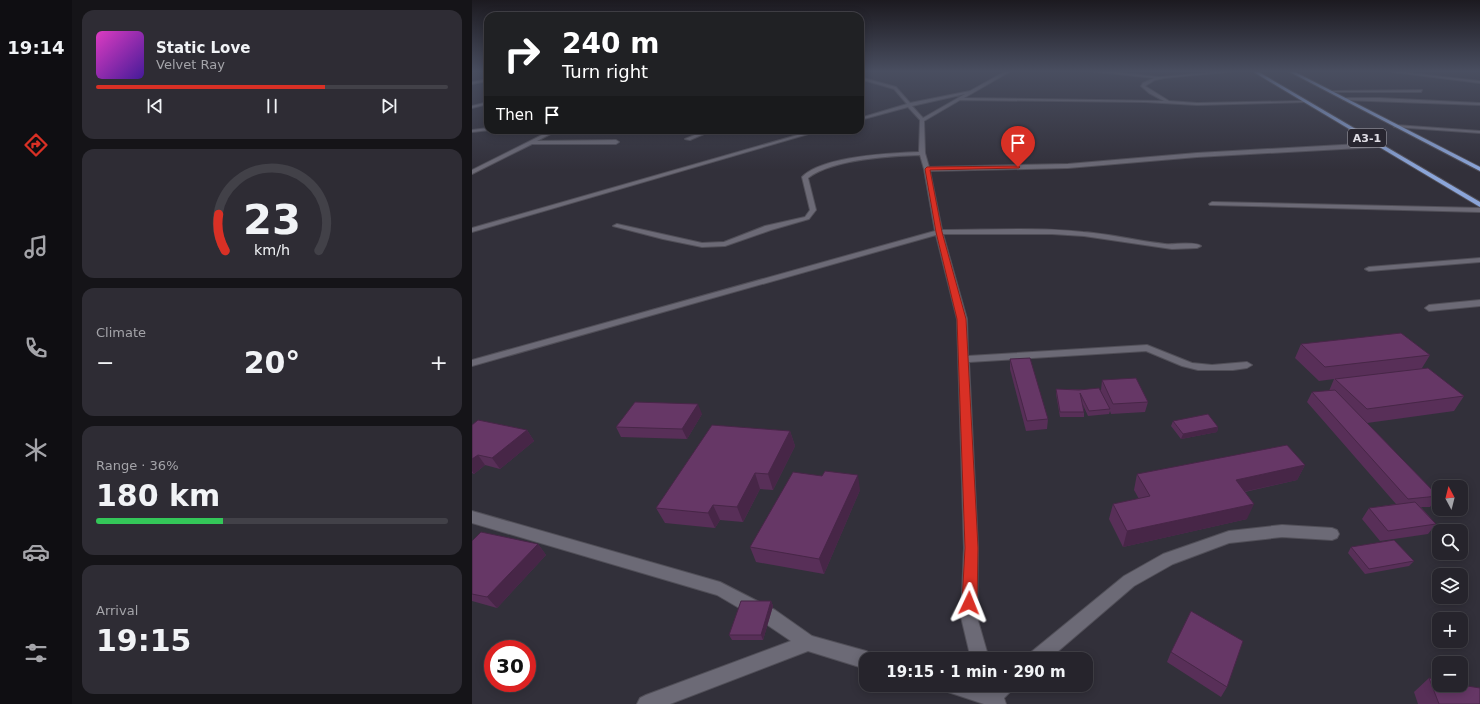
<!DOCTYPE html>
<meta charset="utf-8">
<style>
:root{--surface:#26242c;--page:#2e2c34;--text:#f1f3f6;--muted:#a4a4a9;--line:#424148;--accent:#d93025}
body{margin:0;font-family:"DejaVu Sans",sans-serif;background:var(--page);color:var(--text);height:100vh;display:flex;flex-direction:column;font-size:15px;white-space:nowrap}
*{box-sizing:border-box;margin:0}
p{font-size:13px;color:var(--muted)}
.icon{flex:none;width:22px;height:22px;fill:none;stroke:currentColor;stroke-width:2;stroke-linecap:round;stroke-linejoin:round}
.map{position:relative;flex:1;overflow:hidden}
.side{display:flex;flex-direction:column;gap:10px;padding:10px;background:#151418;width:400px}
.side>*{flex:none}
.top-card{position:absolute;left:12px;top:12px;width:380px;height:122px;border-radius:12px;box-shadow:0 2px 10px #0003,0 0 0 1px var(--line);background:#202124;color:#fff;overflow:hidden}
.needle{width:26px;rotate:353deg}
.fabs{position:absolute;left:960px;top:480px;display:grid;gap:8px}
.fabs a{display:grid;place-items:center;width:36px;height:36px;border-radius:8px;background:var(--surface);box-shadow:0 2px 10px #0003,0 0 0 1px var(--line);font-size:20px}
.speed{position:absolute;left:12px;top:640px;display:flex;gap:8px;font-size:20px;font-weight:700;text-align:center}
.speed>*{display:grid;place-content:center;width:52px;height:52px;border-radius:50%;background:var(--surface);box-shadow:0 2px 10px #0003,0 0 0 1px var(--line);line-height:1}
.speed .limit{border:6px solid #d22;background:#fff;color:#111}
.pin{position:absolute;display:grid;place-items:center;width:34px;height:34px;color:#fff;margin:-41px -17px;border-radius:50% 50% 50% 0;rotate:-45deg;box-shadow:0 0 4px #0007}
.pin .icon{rotate:45deg}
.me{position:absolute;width:44px;margin:-22px;rotate:2deg;stroke-linejoin:round;filter:drop-shadow(0 0 3px #0008)}
.turn{display:flex;align-items:center;gap:14px;height:84px;padding:0 12px;font-size:18px}
.turn .icon{width:52px;height:52px;stroke-width:2.5}
.turn b{display:block;font-size:28px;line-height:34px}
.then{display:flex;align-items:center;height:38px;padding:0 12px;background:#0003;gap:8px;font-size:15px}
.big{font-size:30px;font-weight:600;line-height:1.1}
.side .card{flex:1;display:flex;flex-direction:column;justify-content:center;gap:6px;min-width:0;padding:0 14px;border-radius:12px;background:var(--page)}
.side .dial{align-items:center;gap:0}
.dial svg{height:104px;overflow:visible;fill:none;stroke:var(--line);stroke-width:7;stroke-linecap:round;text-anchor:middle}
.dial text{fill:var(--text);stroke:none}
.song{display:flex;align-items:center;gap:12px}
.cover{width:48px;height:48px;border-radius:6px;background:linear-gradient(135deg,hsl(310 70% 55%),hsl(260 70% 35%))}
.played{height:4px;border-radius:2px;background:linear-gradient(90deg,var(--accent) 65%,var(--line) 65%)}
.keys{display:flex;justify-content:space-around;direction:ltr}
.heat{display:flex;justify-content:space-between;align-items:center;font-size:22px;direction:ltr}
.charge{height:6px;border-radius:3px;background:linear-gradient(90deg,#34c759 36%,var(--line) 0)}
.trip{position:absolute;left:387px;top:652px;width:234px;height:40px;border-radius:12px;background:var(--surface);box-shadow:0 2px 10px #0003,0 0 0 1px var(--line);font-weight:600;line-height:40px;text-align:center}
main{display:flex;flex:1;min-height:0}
.dock{display:flex;flex-direction:column;width:72px;justify-content:space-around;align-items:center;background:#0f0e12;color:var(--muted)}
.dock .icon{width:28px;height:28px}
.dock .current{color:var(--accent)}
.dock b{font-size:18px;color:var(--text)}
.map>svg:first-child{display:block}
.lines{fill:none;stroke-linecap:round;stroke-linejoin:round}
.service-casing{stroke:#514f58;stroke-width:2}
.minor-casing{stroke:#514f58;stroke-width:2}
.trunk-casing{stroke:#514f58;stroke-width:2}
.service{fill:#6c6a76;fill-rule:evenodd}
.minor{fill:#6c6a76;fill-rule:evenodd}
.trunk{fill:#8ba5d9;fill-rule:evenodd}
.wall{fill:#582f58}
.shaded-wall{fill:#472647}
.building{fill:#663766;stroke:#472647}
.route{fill:#d93025;stroke:#8d1f18}
.labels{text-anchor:middle;stroke-width:3;stroke-linejoin:round;paint-order:stroke}
.shield{fill:#282630;stroke:#a9a7af;stroke-width:1}
.shield-label{font-size:11px;font-weight:bold;fill:#e0dee5}
</style>
<main>
<nav class="dock">
<b>19:14</b>
<svg class="icon current" aria-label="directions" viewBox="0 0 24 24"><path d="M12 3l9 9-9 9-9-9zM9 14v-3h6M13 9l2 2-2 2"/></svg>
<svg class="icon" aria-label="music" viewBox="0 0 24 24"><path d="M9 18V5l10-2v13"/><circle cx="6" cy="18" r="3"/><circle cx="16" cy="16" r="3"/></svg>
<svg class="icon" aria-label="phone" viewBox="0 0 24 24"><path d="M5 4h4l2 5-3 2q2 4 5 5l2-3 5 2v4C11 20 4 13 5 4z"/></svg>
<svg class="icon" aria-label="climate" viewBox="0 0 24 24"><path d="M12 3v18M4 7l16 10M4 17L20 7"/></svg>
<svg class="icon" aria-label="car" viewBox="0 0 24 24"><path d="M5 17H2v-5l4-1 3-4h7l3 4 3 1v5h-3M9 17h6M6 11h13"/><circle cx="7" cy="17" r="2"/><circle cx="17" cy="17" r="2"/></svg>
<svg class="icon" aria-label="filters" viewBox="0 0 24 24"><path d="M4 7h16M4 17h16"/><circle cx="9" cy="7" r="2"/><circle cx="15" cy="17" r="2"/></svg>
</nav>
<section class="side">
<div class="card">
<div class="song"><i class="cover"></i><div><b>Static Love</b><p>Velvet Ray</p></div></div>
<div class="played"></div>
<div class="keys"><svg class="icon" aria-label="previous" viewBox="0 0 24 24"><path d="M18 5L8 12l10 7zM5 5v14"/></svg><svg class="icon" aria-label="pause" viewBox="0 0 24 24"><path d="M8 5v14M16 5v14"/></svg><svg class="icon" aria-label="next" viewBox="0 0 24 24"><path d="M6 5l10 7-10 7zM19 5v14"/></svg></div>
</div>
<div class="card dial"><svg viewBox="0 0 100 80">
<path d="M14 69A42 42 0 1 1 86 69"/>
<path d="M14 69A42 42 0 0 1 9 41" stroke="#d93025"/>
<text x="50" y="56" font-size="32" font-weight="700">23</text>
<text x="50" y="72" font-size="11">km/h</text>
</svg></div>
<div class="card"><p>Climate</p>
<div class="heat"><a>−</a><b class="big">20°</b><a>+</a></div>
</div>
<div class="card"><p>Range · 36%</p><b class="big">180 km</b><div class="charge"></div></div>
<div class="card"><p>Arrival</p><b class="big">19:15</b></div>
</section>
<div class="map">
<svg width="1008" height="704" viewBox="0 0 1008 704">
<rect width="100%" height="100%" fill="#32303a"/>
<g class="lines">
<!-- service casing -->
<g class="service-casing">
<path id="service" d="M1008 300V306L957 311 953 308 957 305Z"/>
</g>
<!-- minor casing -->
<g class="minor-casing">
<g id="minor">
<path d="M534 71H539L492 98 692 101 677 93 669 86 671 83 682 78 617 71H632L687 77 764 71 692 78 683 80 673 86 697 101 725 103 833 101 835 102 725 105 673 102 488 100 452 121 453 153 457 167 596 164 725 153 906 143 909 145 906 147 725 157 596 168 458 171 470 230C517 230 565 227 611 232 639 234 666 241 693 244 701 245 723 241 729 246L725 248 700 249 612 236 580 234H471L495 319 496 356 675 345 720 363 740 365 775 362 780 365 775 368 761 370H726L710 366 674 351 497 362 506 548 505 617 517 659H499L489 617 492 548 485 319 464 235 0 366V360L463 231 452 169 448 155C417 156 361 159 336 178L344 210 337 219 299 230 253 246 230 247 191 239 141 226 145 224 230 243 252 242 293 226 333 217 338 210 330 177C350 156 419 153 447 152L448 120 436 107 388 120V118L435 104 422 89 388 79V77L424 87 438 103 498 91ZM493 94 451 118 440 106Z"/>
<path d="M919 71 1008 81V83L921 72Z"/>
<path d="M16 79V81L0 84V82Z"/>
<path d="M950 90 949 92H857L859 91Z"/>
<path d="M872 98H907L1008 103V105L871 100Z"/>
<path d="M16 102V104L0 108V106Z"/>
<path d="M924 125 1008 131V133L922 127Z"/>
<path d="M16 128V130H18L0 132V130Z"/>
<path d="M80 130H86L65 141 144 140 147 142 144 144H60L0 174V170Z"/>
<path d="M235 130H241L218 140 213 139Z"/>
<path d="M343 130H350L0 232V228Z"/>
<path d="M740 202 1008 208V212L738 205 737 204Z"/>
<path d="M1008 258V262L897 271 893 269 897 267Z"/>
<path d="M0 511 248 582 303 610 340 636 394 651 400 654 402 659H394V669L336 651 198 704H165L168 698 174 695 319 641 291 622 245 595 0 523Z"/>
<path d="M810 525 860 528 865 530 867 534 865 538 860 540 810 537 757 543 701 564 662 586 577 659H555L558 653 652 576 691 554 757 531Z"/>
<path d="M470 685H542L539 691 532 698 534 704H512L473 691Z"/>
</g>
</g>
<!-- trunk casing -->
<g class="trunk-casing">
<g id="trunk">
<path d="M780 71H785L1008 202V207Z"/>
<path d="M816 71H821L1008 167V171Z"/>
</g>
</g>
<!-- service -->
<use href="#service" class="service"/>
<!-- minor -->
<use href="#minor" class="minor"/>
<!-- trunk -->
<use href="#trunk" class="trunk"/>
</g>
<!-- wall -->
<g class="wall">
<path d="M829 344 958 355 950 368 992 396 982 411 895 423 966 496 958 507H949L964 524 956 534 908 541 890 519 897 508 924 504 835 402 840 392 857 391 862 379 847 381 823 358Z"/>
<path d="M538 359 576 419 575 429 554 431 538 369Z"/>
<path d="M630 380 676 402 673 412 639 414 638 411 637 414 616 416 611 405 612 412V417H588L584 394V389L629 390Z"/>
<path d="M230 414 215 439 149 437 144 427Z"/>
<path d="M701 421 746 427 745 432 709 439 699 426Z"/>
<path d="M0 425 55 430 62 441 28 469 13 465 2 474 0 473Z"/>
<path d="M318 431 323 446 301 490 288 489 271 522 248 520 243 528 193 523 184 508Z"/>
<path d="M833 465 825 480 773 492 775 519 651 547 637 519 641 504 667 499 662 490 665 474Z"/>
<path d="M388 490 352 574 284 562 278 547Z"/>
<path d="M0 541 66 544 74 555 25 608 0 601Z"/>
<path d="M879 547 942 561 937 566 893 574 876 553Z"/>
<path d="M299 601 301 606 291 640H260L257 635Z"/>
<path d="M699 652 755 687 749 697 695 662Z"/>
<path d="M957 678 1008 704H946L942 692Z"/>
</g>
<!-- shaded-wall -->
<g class="shaded-wall">
<path d="M226 404 230 414 215 439 210 429Z"/>
<path d="M746 427 745 432 709 439 711 434Z"/>
<path d="M55 430 62 441 28 469 20 458Z"/>
<path d="M318 431 323 446 301 490 296 474Z"/>
<path d="M6 455 13 465 2 474 0 471V459Z"/>
<path d="M833 465 825 480 757 495 764 480Z"/>
<path d="M283 473 288 489 271 522 265 507Z"/>
<path d="M386 475 388 490 352 574 347 559Z"/>
<path d="M782 504 775 519 651 547 655 531Z"/>
<path d="M241 505 248 520 243 528 236 513Z"/>
<path d="M66 544 74 555 25 608 15 597Z"/>
<path d="M299 601 301 606 291 640 289 635Z"/>
</g>
<!-- building -->
<g class="building">
<path d="M929 333 958 355 853 367 829 344Z"/>
<path d="M558 358 576 419 555 421 538 359Z"/>
<path d="M956 368 992 396 895 409 863 379Z"/>
<path d="M664 378 676 402 641 404 630 380Z"/>
<path d="M627 388 638 409 617 411 608 393 612 412H588L584 389 607 390Z"/>
<path d="M863 390 966 496 936 499 840 392Z"/>
<path d="M163 402 226 404 210 429 144 427Z"/>
<path d="M736 414 746 427 711 434 701 421Z"/>
<path d="M6 420 55 430 20 458 6 455 0 459V425Z"/>
<path d="M240 425 318 431 296 474 283 473 265 507 241 505 236 513 184 508Z"/>
<path d="M815 445 833 465 764 480 782 504 655 531 641 504 678 496 665 474Z"/>
<path d="M353 471 386 475 347 559 278 547 321 472 350 476Z"/>
<path d="M943 502 964 524 916 531 897 508Z"/>
<path d="M9 532 66 544 15 597 0 594V541Z"/>
<path d="M922 540 942 561 897 569 879 547Z"/>
<path d="M269 601H299L289 635H257Z"/>
<path d="M719 611 771 641 755 687 699 652Z"/>
<path d="M957 678 967 680V685H989L1008 688V704H967Z"/>
</g>
<!-- sky -->
<linearGradient id="sky" x2="0" y2="1"><stop stop-color="#1c1a20"/><stop offset="0.42" stop-color="#494e60"/><stop offset="1" stop-color="#494e60" stop-opacity="0"/></linearGradient>
<rect width="1008" height="170" fill="url(#sky)"/>
<!-- route -->
<path class="route" d="M546 166 548 167 547 168 458 170 470 232 494 319 506 548 505 603 502 608 497 610 492 608 490 603 493 548 485 319 464 232 453 169 455 167Z"/>
<g class="labels">
<!-- shield labels -->
<rect class="shield" x="876" y="129" width="38" height="18" rx="3"/>
<g class="shield-label">
<text x="895" y="142">A3-1</text>
</g>
</g>
</svg>
<div class="fabs">
<a><svg class="needle" viewBox="-14 -14 28 28"><path d="M0-13l5 13h-10z" fill="#e53935"/><path d="M0 13l5-13h-10z" fill="#a4a4a9"/></svg></a>
<a><svg class="icon" aria-label="search" viewBox="0 0 24 24"><circle cx="10" cy="10" r="6"/><path d="M15 15l6 6"/></svg></a>
<a><svg class="icon" aria-label="layers" viewBox="0 0 24 24"><path d="M12 4l9 5-9 5-9-5zM3 14l9 5 9-5"/></svg></a>
<a>+</a>
<a>−</a>
</div>
<div class="speed"><div class="limit">30</div></div>
<div class="pin" style="left:546px;top:167px;background:#d93025"><svg class="icon" aria-label="arrive" viewBox="0 0 24 24"><path d="M6 21V4h12l-3 4 3 4H6"/></svg></div>
<svg class="me" style="left:497px;top:603px" viewBox="-20 -20 40 40"><path d="M0-17L14 15 0 8-14 15z" fill="#d93025" stroke="#fff" stroke-width="4"/></svg>
<div class="trip">19:15 · 1 min · 290 m</div>
<div class="top-card">
<div class="turn"><svg class="icon" aria-label="right" viewBox="0 0 24 24"><path d="M7 20v-9h11M14 6l5 5-5 5"/></svg><div><b>240 m</b>Turn right</div></div>
<div class="then">Then<svg class="icon" aria-label="arrive" viewBox="0 0 24 24"><path d="M6 21V4h12l-3 4 3 4H6"/></svg></div>
</div>
</div>
</main>
